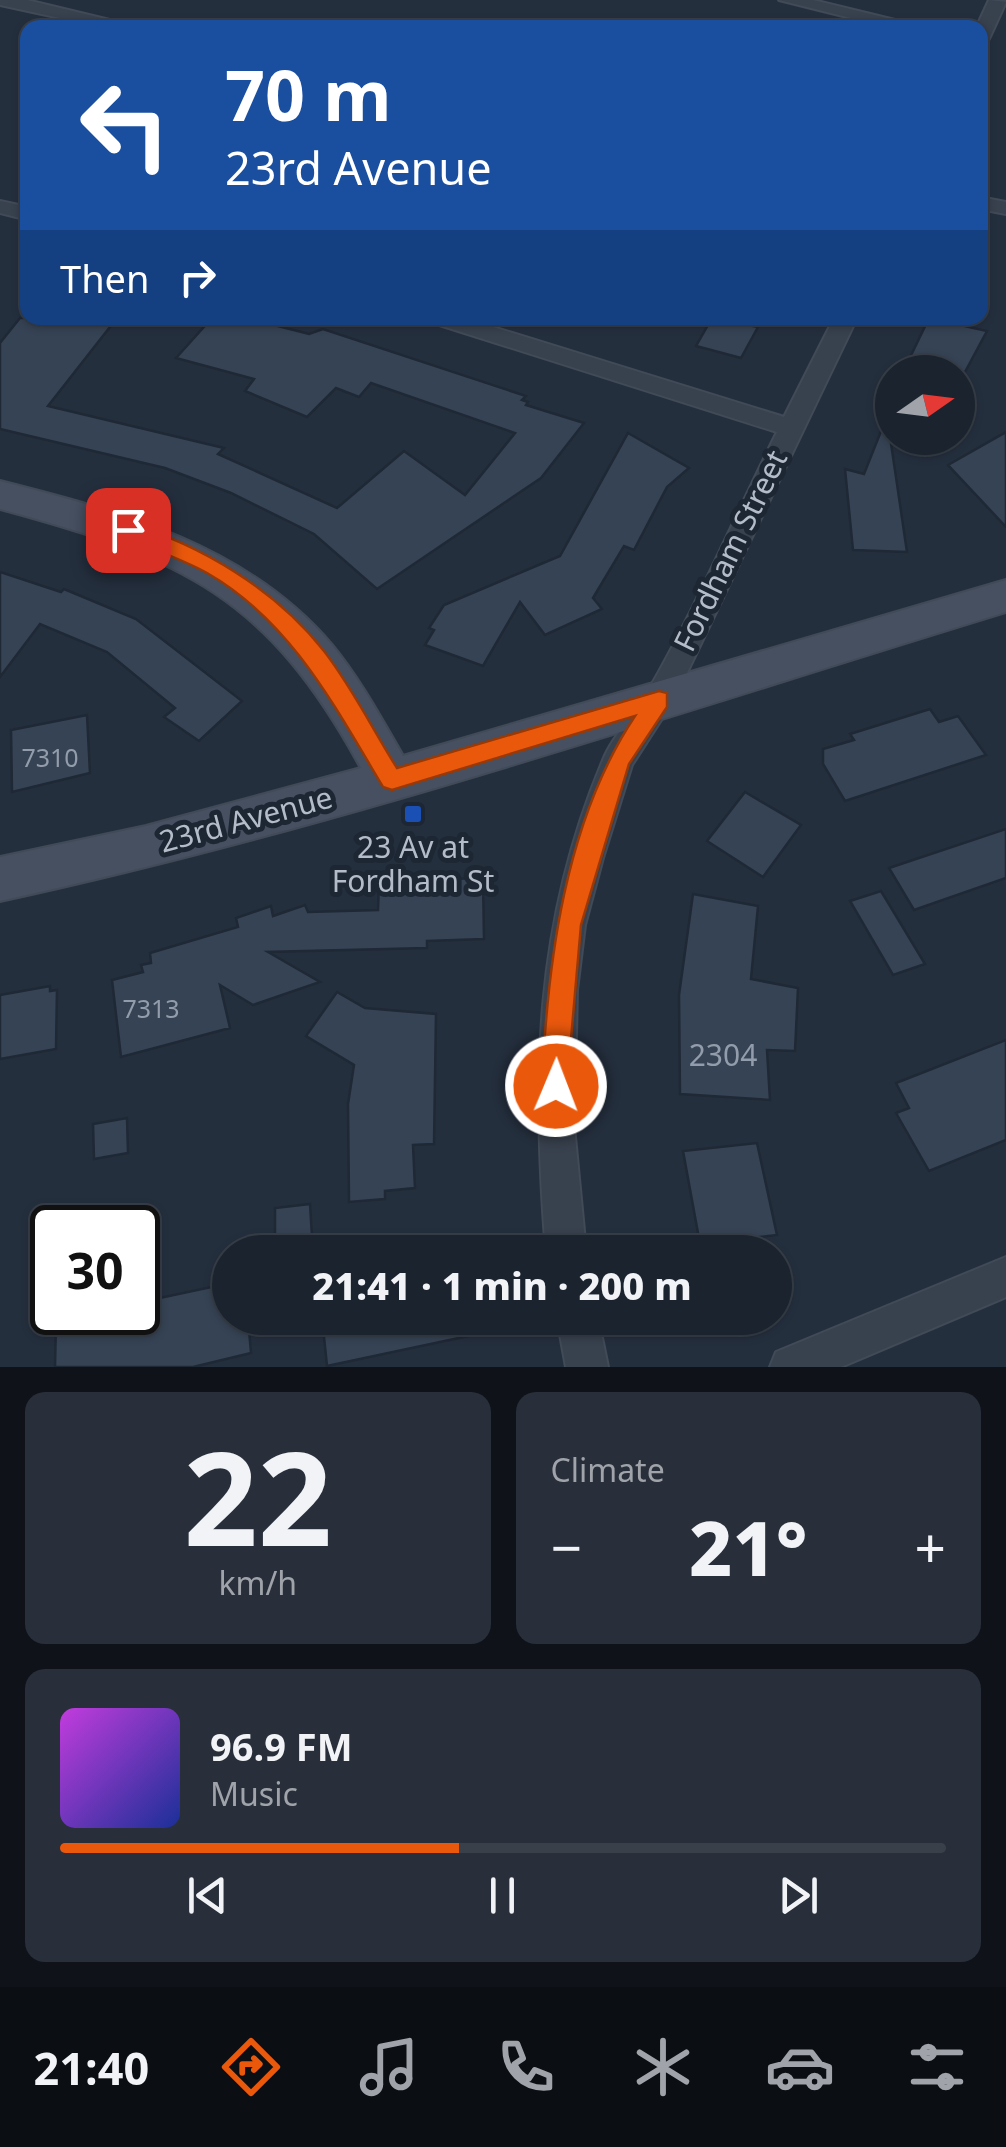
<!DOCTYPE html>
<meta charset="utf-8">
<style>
:root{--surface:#1b232e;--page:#282f3a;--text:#f1f3f6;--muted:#a0a4aa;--line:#39404a;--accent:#ea580c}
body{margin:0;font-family:"Noto Sans",sans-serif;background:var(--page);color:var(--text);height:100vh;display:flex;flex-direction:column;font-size:38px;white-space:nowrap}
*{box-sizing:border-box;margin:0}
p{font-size:32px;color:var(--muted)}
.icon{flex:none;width:55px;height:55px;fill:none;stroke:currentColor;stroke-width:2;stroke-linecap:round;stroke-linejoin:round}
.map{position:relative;height:1367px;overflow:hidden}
.sheet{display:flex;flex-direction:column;gap:25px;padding:25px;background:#0f1319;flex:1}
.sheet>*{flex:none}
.guide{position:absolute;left:20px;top:20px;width:968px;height:305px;border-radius:20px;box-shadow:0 2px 8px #0004,0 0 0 2px var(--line);background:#1a4fa0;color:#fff;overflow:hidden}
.needle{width:65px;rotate:76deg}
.fabs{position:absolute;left:875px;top:355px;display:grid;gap:20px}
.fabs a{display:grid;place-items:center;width:100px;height:100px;border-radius:50%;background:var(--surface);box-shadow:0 2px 8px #0004,0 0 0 2px var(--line);font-size:50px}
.speed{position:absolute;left:30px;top:1205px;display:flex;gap:20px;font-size:50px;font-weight:700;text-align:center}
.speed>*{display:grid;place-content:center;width:130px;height:130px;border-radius:50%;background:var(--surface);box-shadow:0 2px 8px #0004,0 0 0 2px var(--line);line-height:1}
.speed .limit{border:5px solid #111;border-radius:15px;background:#fff;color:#111}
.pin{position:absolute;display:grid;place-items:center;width:85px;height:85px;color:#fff;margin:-42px;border-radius:20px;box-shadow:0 5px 15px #0006}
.me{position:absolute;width:110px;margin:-55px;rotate:1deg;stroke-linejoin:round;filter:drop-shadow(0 0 8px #0008)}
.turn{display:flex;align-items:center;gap:35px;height:210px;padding:0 40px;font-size:45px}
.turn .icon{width:130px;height:130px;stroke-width:2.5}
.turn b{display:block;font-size:70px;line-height:85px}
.then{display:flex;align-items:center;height:95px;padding:0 40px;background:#0003;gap:20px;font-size:38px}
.big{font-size:75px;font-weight:800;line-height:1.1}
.sheet .widget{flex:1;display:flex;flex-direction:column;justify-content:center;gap:15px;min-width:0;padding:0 35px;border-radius:20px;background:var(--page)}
.sheet .dial{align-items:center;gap:0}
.dial b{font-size:130px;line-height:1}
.song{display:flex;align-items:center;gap:30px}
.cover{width:120px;height:120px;border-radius:15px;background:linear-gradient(135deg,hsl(290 70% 55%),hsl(230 70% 35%))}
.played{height:10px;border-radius:5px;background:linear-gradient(90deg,var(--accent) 45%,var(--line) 45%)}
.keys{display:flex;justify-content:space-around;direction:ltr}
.heat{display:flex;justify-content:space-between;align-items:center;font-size:55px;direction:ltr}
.sheet .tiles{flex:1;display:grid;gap:25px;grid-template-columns:1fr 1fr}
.widget:last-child{grid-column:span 2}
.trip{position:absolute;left:212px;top:1235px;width:580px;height:100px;border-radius:50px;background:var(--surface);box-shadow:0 2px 8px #0004,0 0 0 2px var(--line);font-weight:800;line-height:100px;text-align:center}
.tabs{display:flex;height:160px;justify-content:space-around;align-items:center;background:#0b0e12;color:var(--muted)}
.tabs .icon{width:70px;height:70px}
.tabs .on{color:var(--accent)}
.tabs b{font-size:45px;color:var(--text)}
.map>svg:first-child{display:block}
.building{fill:#364354;stroke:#1f2835;stroke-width:2.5}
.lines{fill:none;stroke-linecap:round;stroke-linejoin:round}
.street-casing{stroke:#414a57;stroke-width:4}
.secondary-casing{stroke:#414a57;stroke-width:4}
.street{fill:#38414e;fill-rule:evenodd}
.secondary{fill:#465061;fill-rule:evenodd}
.route{fill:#ea580c;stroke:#983908;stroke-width:2.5}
.transit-dot{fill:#1a4fb4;stroke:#1d2633;stroke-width:4}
.labels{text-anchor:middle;stroke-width:10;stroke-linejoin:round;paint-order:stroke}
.number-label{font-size:25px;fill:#929caa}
.street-label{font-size:30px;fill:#b4bcc9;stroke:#1d2633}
.poi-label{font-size:30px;fill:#b4bcc9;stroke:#1d2633}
.near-number-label{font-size:30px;fill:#929caa}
</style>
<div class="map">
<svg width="1006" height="1367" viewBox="0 0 1006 1367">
<rect width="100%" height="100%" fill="#242f3e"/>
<!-- building -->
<g class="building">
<path d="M20 318H117L48 406 224 448 218 454 337 508 404 451 465 495 515 433 371 383 359 397 336 388 307 417 245 391 254 379 176 358 212 318H246L309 334 323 329 526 396 522 400 528 402 526 405 584 423 541 478 377 589 314 534 231 493 165 468 0 429V343Z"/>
<path d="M712 318 758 327 741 358 696 346Z"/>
<path d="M929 318 987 331 965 372H903Z"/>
<path d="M887 416 907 552 853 550 845 469 864 474Z"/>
<path d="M1006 432V527L948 465Z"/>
<path d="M628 433 689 468 667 487 634 550 624 546 593 598 602 609 545 635 520 602 483 666 425 645 434 630 429 628 444 605 560 556Z"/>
<path d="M0 572 61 592 64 589 136 619 242 701 199 741 164 717 175 708 107 652 40 624 0 677Z"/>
<path d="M930 709 939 722 958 716 986 755 845 801 823 764V749L854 740 850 734Z"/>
<path d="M87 715 90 773 12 792 11 730Z"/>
<path d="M745 792 801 825 763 877 707 841Z"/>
<path d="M1006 829V878L914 910 889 868Z"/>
<path d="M483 878 484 939 427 941V948L268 952 320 982 253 1005 220 985 230 1028 121 1057 112 980 143 972 141 965 151 963 150 953 238 927 236 918 271 906 273 916 305 905 308 912 378 910 379 881Z"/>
<path d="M881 891 925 964 893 975 850 901Z"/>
<path d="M693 894 758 906 751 979 798 988 795 1051 767 1050 770 1100 680 1094 679 995Z"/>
<path d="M50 986V991L57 990 56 1049 0 1059V995Z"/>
<path d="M337 992 365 1008 436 1014 434 1144 413 1145 415 1188 385 1191V1199L349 1202 348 1104 354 1065 306 1036Z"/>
<path d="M1006 1040V1140L929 1171 896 1113 909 1108 896 1083Z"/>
<path d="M127 1118 128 1153 94 1159 93 1124Z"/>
<path d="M757 1143 777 1235 700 1244 683 1151Z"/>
<path d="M310 1204 313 1252H275V1208Z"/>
<path d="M230 1283V1318H248L251 1353 193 1367H55L56 1320 87 1312H155V1299Z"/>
<path d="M322 1318H486L487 1332 327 1366Z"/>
</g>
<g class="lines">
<!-- street casing -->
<g class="street-casing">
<g id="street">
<path d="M0 0H27L143 28H106L0 5Z"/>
<path d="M779 0H813L928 28H891Z"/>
<path d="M989 0 1006 2 989 39 980 45V28H976Z"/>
<path d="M980 197 1006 202V214L980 209Z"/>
<path d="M0 201 28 207V220L0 213Z"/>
<path d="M429 318H464L784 417 834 318H857L674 700 632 765 603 858 585 925 577 990 574 1126 586 1252H546C532 1079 534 923 603 760 613 735 635 715 648 691 696 608 734 518 777 432L433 323Z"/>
<path d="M1006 1257V1297L841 1367H770L776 1352Z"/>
<path d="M557 1318H598L608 1367H566Z"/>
</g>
</g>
<!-- secondary casing -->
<g class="secondary-casing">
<path id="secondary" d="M0 481C122 512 247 545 332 645 360 679 381 718 403 756L1006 580V612C672 714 341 827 0 901V857L146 826 361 768C268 596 182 558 0 509Z"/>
</g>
<!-- street -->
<use href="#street" class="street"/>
<!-- secondary -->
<use href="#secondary" class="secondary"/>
</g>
<!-- route -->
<path class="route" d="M128 523C202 545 276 590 324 651 352 687 373 730 397 768L659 691 667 693V707L629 764 581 925 566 1096 556 1100 546 1096 542 1086C547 963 565 821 635 716L392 790 383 787C335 707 291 621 207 573 180 558 149 548 121 536L118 530Z"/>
<!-- markers -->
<rect class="transit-dot" x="403" y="804" width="20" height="20" rx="5"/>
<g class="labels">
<!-- number labels -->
<g class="number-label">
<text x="50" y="767">7310</text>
<text x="151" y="1018">7313</text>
</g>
<!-- street labels -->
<g class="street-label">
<text transform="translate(731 551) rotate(-64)" y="10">Fordham Street</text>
<text transform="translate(246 820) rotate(-15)" y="10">23rd Avenue</text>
</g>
<!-- poi labels -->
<g class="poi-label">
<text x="413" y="858">23 Av at<tspan x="413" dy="34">Fordham St</tspan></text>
</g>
<!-- near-number labels -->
<g class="near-number-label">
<text x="723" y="1066">2304</text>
</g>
</g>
</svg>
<div class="fabs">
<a><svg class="needle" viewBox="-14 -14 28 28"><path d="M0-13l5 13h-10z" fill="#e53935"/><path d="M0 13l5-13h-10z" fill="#a0a4aa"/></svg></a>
</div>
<div class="speed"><div class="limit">30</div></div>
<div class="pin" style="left:128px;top:530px;background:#d93025"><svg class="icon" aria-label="arrive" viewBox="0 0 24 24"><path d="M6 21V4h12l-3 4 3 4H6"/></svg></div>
<svg class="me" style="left:556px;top:1086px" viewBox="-20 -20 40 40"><circle r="17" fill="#ea580c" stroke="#fff" stroke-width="3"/><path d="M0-11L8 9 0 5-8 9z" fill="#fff"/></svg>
<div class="trip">21:41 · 1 min · 200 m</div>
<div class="guide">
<div class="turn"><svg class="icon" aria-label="left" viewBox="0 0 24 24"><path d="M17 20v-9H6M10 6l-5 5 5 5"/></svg><div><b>70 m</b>23rd Avenue</div></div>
<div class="then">Then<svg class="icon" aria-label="right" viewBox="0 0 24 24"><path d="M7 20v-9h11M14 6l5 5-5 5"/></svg></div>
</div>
</div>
<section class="sheet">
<div class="tiles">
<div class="widget dial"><b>22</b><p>km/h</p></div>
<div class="widget"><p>Climate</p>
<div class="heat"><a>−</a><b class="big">21°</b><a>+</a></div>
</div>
<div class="widget">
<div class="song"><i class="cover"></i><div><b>96.9 FM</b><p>Music</p></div></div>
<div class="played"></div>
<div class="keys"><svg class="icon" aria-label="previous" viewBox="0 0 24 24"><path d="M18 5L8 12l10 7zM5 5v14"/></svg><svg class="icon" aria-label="pause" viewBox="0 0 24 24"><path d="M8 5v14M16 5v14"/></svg><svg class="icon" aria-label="next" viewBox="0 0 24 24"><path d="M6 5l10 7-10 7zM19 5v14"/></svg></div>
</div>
</div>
</section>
<nav class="tabs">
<b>21:40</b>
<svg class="icon on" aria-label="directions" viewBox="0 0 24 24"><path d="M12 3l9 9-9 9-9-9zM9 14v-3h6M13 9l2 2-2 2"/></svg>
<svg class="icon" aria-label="music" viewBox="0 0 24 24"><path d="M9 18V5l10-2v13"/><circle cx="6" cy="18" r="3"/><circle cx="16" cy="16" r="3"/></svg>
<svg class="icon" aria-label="phone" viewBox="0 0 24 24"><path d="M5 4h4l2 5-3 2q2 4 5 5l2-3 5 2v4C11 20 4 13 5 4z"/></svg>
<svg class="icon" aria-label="climate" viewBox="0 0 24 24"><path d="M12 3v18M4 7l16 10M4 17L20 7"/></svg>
<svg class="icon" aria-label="car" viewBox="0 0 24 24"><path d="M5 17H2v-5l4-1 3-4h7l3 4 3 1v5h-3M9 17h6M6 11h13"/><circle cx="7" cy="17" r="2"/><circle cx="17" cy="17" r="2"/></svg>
<svg class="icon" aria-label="filters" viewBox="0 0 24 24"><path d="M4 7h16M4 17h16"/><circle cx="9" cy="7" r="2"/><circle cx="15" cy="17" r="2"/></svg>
</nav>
